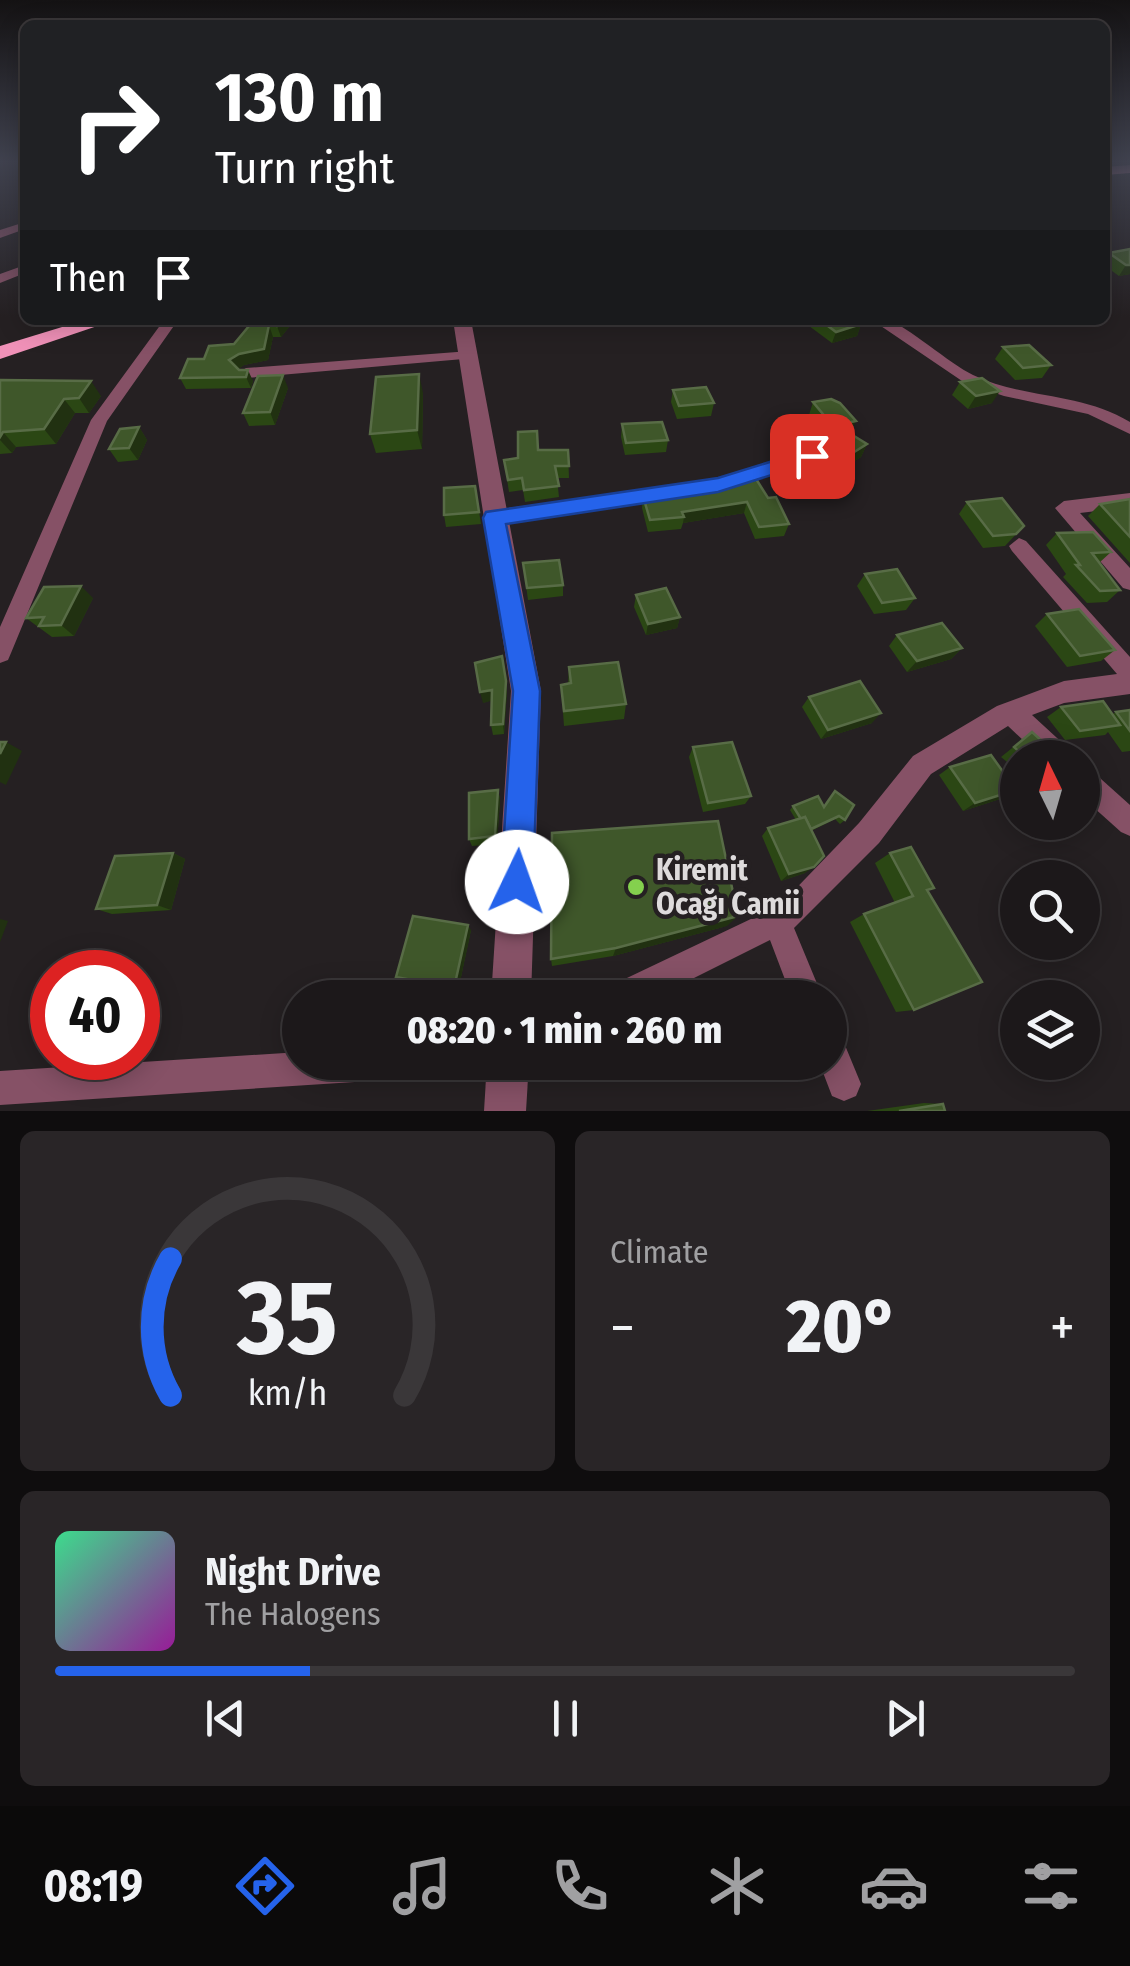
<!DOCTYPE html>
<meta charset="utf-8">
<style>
:root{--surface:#1c181a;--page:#292527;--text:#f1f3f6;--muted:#a0a0a2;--line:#3a3739;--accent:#2563eb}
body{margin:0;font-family:"Fira Sans Condensed",sans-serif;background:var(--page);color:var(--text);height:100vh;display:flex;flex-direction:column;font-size:38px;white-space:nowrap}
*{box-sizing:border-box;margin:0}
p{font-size:32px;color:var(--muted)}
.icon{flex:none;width:55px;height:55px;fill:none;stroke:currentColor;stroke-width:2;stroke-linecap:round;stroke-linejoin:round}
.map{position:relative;height:1111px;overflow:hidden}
.panel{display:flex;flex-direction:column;gap:20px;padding:20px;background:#0f0d0e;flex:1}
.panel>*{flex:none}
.top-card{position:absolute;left:20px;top:20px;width:1090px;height:305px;border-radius:15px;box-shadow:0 5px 25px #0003,0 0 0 2px var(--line);background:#202124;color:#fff;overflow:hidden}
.needle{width:65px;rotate:355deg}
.buttons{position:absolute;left:1000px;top:740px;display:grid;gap:20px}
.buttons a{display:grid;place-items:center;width:100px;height:100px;border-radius:50%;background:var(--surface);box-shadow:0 5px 25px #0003,0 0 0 2px var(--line);font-size:50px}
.speed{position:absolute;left:30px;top:950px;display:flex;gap:20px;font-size:50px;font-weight:700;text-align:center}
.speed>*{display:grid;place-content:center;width:130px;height:130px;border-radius:50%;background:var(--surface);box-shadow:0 5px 25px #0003,0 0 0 2px var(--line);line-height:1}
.speed .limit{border:15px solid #d22;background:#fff;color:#111}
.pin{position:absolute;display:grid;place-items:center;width:85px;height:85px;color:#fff;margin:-42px;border-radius:20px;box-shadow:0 5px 15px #0006}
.me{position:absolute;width:110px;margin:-55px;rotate:3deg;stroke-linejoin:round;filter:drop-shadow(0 0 8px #0008)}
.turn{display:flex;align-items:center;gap:35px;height:210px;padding:0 30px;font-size:45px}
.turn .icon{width:130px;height:130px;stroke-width:2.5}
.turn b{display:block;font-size:70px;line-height:85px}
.then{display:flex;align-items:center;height:95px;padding:0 30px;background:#0003;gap:20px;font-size:38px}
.big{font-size:75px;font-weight:800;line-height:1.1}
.panel .widget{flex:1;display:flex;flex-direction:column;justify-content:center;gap:15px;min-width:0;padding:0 35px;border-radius:15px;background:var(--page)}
.panel .dial{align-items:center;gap:0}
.dial svg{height:260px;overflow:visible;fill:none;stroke:var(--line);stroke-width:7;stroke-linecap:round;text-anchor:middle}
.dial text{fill:var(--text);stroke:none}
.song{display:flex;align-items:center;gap:30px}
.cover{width:120px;height:120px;border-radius:15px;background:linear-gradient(135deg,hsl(150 70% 55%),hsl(300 70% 35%))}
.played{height:10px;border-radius:5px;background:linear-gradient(90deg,var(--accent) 25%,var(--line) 25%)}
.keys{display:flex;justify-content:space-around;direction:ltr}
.heat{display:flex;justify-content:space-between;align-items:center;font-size:55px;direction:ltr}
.panel .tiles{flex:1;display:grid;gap:20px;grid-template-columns:1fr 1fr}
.widget:last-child{grid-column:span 2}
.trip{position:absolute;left:282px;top:980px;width:565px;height:100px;border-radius:50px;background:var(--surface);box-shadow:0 5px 25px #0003,0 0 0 2px var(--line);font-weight:800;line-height:100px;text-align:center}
.menu{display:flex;height:160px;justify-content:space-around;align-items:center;background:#0b0a0a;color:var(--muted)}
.menu .icon{width:70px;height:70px}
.menu .selected{color:var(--accent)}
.menu b{font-size:45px;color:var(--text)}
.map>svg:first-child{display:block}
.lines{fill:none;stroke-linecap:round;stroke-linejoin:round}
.minor{fill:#865166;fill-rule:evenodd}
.tertiary{fill:#865166;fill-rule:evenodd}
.trunk{fill:#f091b8;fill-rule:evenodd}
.wall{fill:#2b4714}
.shaded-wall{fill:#213111}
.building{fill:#3f572a;stroke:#586c46;stroke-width:2.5}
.route{fill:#2563eb;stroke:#184099;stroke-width:2.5}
.poi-dot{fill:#84d04e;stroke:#252022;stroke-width:4}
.labels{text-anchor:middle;stroke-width:9;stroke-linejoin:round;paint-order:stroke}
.near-poi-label{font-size:30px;font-weight:bold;fill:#dedbdc;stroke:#252022;text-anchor:start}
</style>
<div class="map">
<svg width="1130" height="1111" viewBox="0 0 1130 1111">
<rect width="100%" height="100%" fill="#252022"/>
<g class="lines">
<!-- minor -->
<g class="minor">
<path d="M25 222V229L0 238V230Z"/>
<path d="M25 265V273L0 283V274Z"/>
<path d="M164 320H178L107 421 11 653 8 660 0 663V627L91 420Z"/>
<path d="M872 320C877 320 883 319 888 320 906 325 950 364 973 375 1023 399 1081 392 1130 422V434L1088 414 1004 396 965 383Z"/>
<path d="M470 351 475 352V358L246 378 238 373 246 368Z"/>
<path d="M812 450 818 452 821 456 818 460 728 488 719 482 722 477Z"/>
<path d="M700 482 709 488 706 493 494 524 484 517 494 510Z"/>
<path d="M1130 493V507L1080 513 1130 568V590L1123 588 1055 508 1064 501Z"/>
<path d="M1019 538 1026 541 1130 657V694L1064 703 1032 715 1069 749 1072 758H1042L1008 726 931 774 879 843 794 928 823 998H792L770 940 654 998H604L608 987 780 905 859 823 913 756 997 706 1064 681 1117 674 1012 551 1009 546Z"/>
<path d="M1082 766 1091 770 1130 805V836L1121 832 1082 797Z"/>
<path d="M830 1034 842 1038 861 1084 856 1096 844 1101 832 1096 819 1062H830Z"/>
<path d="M300 1052V1062H417L413 1074 401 1079 0 1105V1071Z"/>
</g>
<!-- tertiary -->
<g class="tertiary">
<path d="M453 320H471L541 691 531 998H491L511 691Z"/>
<path d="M487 1062H529L526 1111H484Z"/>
</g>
<!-- trunk -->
<g class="trunk">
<path d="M1130 165V173L1105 175V167Z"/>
<path d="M85 320H115L0 359V346Z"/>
</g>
</g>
<!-- wall -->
<g class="wall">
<path d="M1130 249V274L1119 276 1105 266V258L1109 253Z"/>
<path d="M254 320H292L293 322 281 337H273L268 360 244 365 238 369 253 381 251 388 186 389 180 378 204 359 234 344Z"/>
<path d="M801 320H855L861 324 857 336 832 343Z"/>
<path d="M1003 347 1051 365 1042 378 1015 380 995 359Z"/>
<path d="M0 380 101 396 89 413H75L56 444 16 447 12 453 0 454Z"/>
<path d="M960 382 992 403 968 409 952 395Z"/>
<path d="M288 388 275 425 249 426 243 413Z"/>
<path d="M673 390 714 403 711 416 677 419 671 402Z"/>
<path d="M423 393 422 449 376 453 370 434Z"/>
<path d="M813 402 850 434 867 444 861 457 840 470 824 459 821 450 826 437 809 415Z"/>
<path d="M622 424 668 440 666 452 625 455 621 437Z"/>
<path d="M139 427 147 440 138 460 118 462 109 449Z"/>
<path d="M538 450H568L569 478H557L559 497 525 502 523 490 509 492 504 460 518 458Z"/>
<path d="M475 486 481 524 446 527 444 515Z"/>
<path d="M675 490 768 498 789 524 784 536 755 539 744 513 683 523 681 529 648 532 642 508 643 496 675 494Z"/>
<path d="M1130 499V563L1088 516 1100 504Z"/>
<path d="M967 502 1024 526 1005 546 983 548 959 514Z"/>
<path d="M1057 533 1111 552 1099 563 1120 590 1107 602 1087 603 1063 577 1066 574 1046 545Z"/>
<path d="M523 563 563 585V596L528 600Z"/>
<path d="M865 574 915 598 906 610 874 614 857 586Z"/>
<path d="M636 595 680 617 677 628 646 635 634 607Z"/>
<path d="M93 598 74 636 52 637 26 618Z"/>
<path d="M1047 614 1115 650 1101 661 1067 667 1035 626Z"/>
<path d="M897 635 962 648 951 659 907 672 889 646Z"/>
<path d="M569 667 626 704 624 719 564 726 561 685 568 684Z"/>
<path d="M507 691 504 734 493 735 491 725 492 700 483 703Z"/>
<path d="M809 697 872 723 821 739 802 707Z"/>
<path d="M1061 707 1113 714 1116 712 1130 710V751L1122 752 1108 732 1105 735 1065 740 1047 717Z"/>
<path d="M1032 732 1054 752 1064 758H1018V771L1001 757Z"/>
<path d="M693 747 751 796 745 804 703 812 689 757Z"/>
<path d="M950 767 1003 798 963 811 939 775Z"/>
<path d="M498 790 500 799 497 844 472 846 469 839Z"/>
<path d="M835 791 845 820 840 824 835 819 811 831 805 873 781 881 762 836 768 828 796 820 790 810 793 806H824Z"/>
<path d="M173 853 185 859 171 910 112 914 96 909Z"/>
<path d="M890 853 927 891 914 1010 896 1012 850 922 864 914 895 903 875 863Z"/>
<path d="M727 926 613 956 552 966 551 959Z"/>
<path d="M471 930 458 991 402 980 396 977Z"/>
<path d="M924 1103 943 1104 945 1111H867Z"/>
</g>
<!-- shaded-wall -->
<g class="shaded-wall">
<path d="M1126 265H1130V274L1119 276Z"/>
<path d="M282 320H292L293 322 281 337 277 326Z"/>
<path d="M861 324 857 336 832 343 836 332Z"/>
<path d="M269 325 273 337 268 360 244 365 234 372 229 360Z"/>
<path d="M248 370 253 381 251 388 246 377Z"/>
<path d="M419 374 423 393 422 449 417 430Z"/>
<path d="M283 375 288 388 275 425 270 412Z"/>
<path d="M91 381 101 396 89 413 79 398Z"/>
<path d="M1000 391 992 403 968 409 976 396Z"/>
<path d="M64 399 75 413 56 444 44 429Z"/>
<path d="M856 421 850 434 827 438 833 426Z"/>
<path d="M139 427 147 440 138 460 129 448Z"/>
<path d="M3 432 16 447 12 453 0 440V437Z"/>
<path d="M867 444 861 457 840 470 846 457Z"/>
<path d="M747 502 744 513 683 523 684 517 682 512Z"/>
<path d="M81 586 93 598 74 636 61 625Z"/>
<path d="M680 617 677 628 646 635 648 624Z"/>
<path d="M962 648 951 659 907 672 917 661Z"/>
<path d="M506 681 507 691 504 734 503 724Z"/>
<path d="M492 690 494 700 483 703 480 692Z"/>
<path d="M881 713 872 723 821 739 828 730Z"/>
<path d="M6 742 22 751 6 785 0 782V754Z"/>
<path d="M498 790 500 799 497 844 495 836Z"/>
<path d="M1016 790 1003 798 963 811 975 803Z"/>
<path d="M173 853 185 859 171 910 157 905Z"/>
<path d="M814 867 805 873 781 881 789 874Z"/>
<path d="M738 916 727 926 613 956 616 948Z"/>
<path d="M0 919 8 921 0 942Z"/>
<path d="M468 925 471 930 458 991 454 988Z"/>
</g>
<!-- building -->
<g class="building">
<path d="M1130 249V265H1126L1109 253Z"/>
<path d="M254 320H282L277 326 269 325 264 349 239 354 229 360 239 370H248L246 377 180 378 188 359H204L209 346 234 344Z"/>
<path d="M820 320H855L861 324 836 332Z"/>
<path d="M1029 345 1051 365 1023 368 1003 347Z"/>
<path d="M419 374 417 430 370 434 376 377Z"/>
<path d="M283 375 270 412 243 413 258 376Z"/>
<path d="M982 378 1000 391 976 396 960 382Z"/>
<path d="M0 380 91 381 79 398 64 399 44 429 3 432 0 437Z"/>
<path d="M706 387 714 403 679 406 673 390Z"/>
<path d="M831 399 840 403 856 421 833 426 813 402Z"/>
<path d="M662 422 668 440 626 443 622 424Z"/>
<path d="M139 427 129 448 109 449 120 429Z"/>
<path d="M841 428 867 444 846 457 829 446 826 437Z"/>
<path d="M537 431 538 450H568L569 466H555L559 486 524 490 522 478 508 480 504 460 518 458V432Z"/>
<path d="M753 474 768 498 776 497 789 524 759 527 747 502 682 512 684 517 650 520 643 496 677 493 675 490Z"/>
<path d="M475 486 479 512 444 515V488Z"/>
<path d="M1002 498 1024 526 1016 534 993 536 967 502Z"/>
<path d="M1130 499V537L1100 504Z"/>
<path d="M1093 532 1111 552 1092 553 1120 590 1100 591 1076 565H1080L1057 533Z"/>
<path d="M559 560 563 585 527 588 523 563Z"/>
<path d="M897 569 915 598 882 603 865 574Z"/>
<path d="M81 586 61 625 39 626 44 617 26 618 44 587Z"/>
<path d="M666 588 680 617 648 624 636 595Z"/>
<path d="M1079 609 1115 650 1080 656 1047 614Z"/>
<path d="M942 623 962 648 917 661 897 635Z"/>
<path d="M502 656 506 681 503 724 491 725 492 690 480 692 475 663Z"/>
<path d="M618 662 626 704 564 711 561 685 571 683 569 667Z"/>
<path d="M860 681 881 713 828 730 809 697Z"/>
<path d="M1103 701 1120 725 1080 731 1061 707Z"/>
<path d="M1130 710V731L1116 712Z"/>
<path d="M1032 732 1054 752 1061 753 1064 758H1026L1014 747Z"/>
<path d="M0 742H6L0 754Z"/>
<path d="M732 742 751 796 708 803 693 747Z"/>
<path d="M991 755 1016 790 975 803 950 767Z"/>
<path d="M498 790 495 836 469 839V793Z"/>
<path d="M835 791 854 805 845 820 839 816 811 829 805 817 801 819 793 806 818 796 824 807Z"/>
<path d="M805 817 824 856 814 867 789 874 768 828Z"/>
<path d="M718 821 738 916 616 948 551 959 552 833Z"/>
<path d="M911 847 934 888 927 890 982 982 914 1010 864 914 913 896 890 853Z"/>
<path d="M173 853 157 905 96 909 115 856Z"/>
<path d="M413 916 468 925 454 988 396 977Z"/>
<path d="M943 1104 945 1111H899Z"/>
</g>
<!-- sky -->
<linearGradient id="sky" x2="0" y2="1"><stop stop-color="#141213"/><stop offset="0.51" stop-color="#40424f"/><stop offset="1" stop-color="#40424f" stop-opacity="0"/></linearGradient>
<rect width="1130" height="317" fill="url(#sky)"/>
<!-- route -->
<path class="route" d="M812 449 822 456 819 460 718 492 506 524 540 691 533 882 528 894 517 899 505 894 501 882 513 691 483 518 486 512 718 478Z"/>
<!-- markers -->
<circle class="poi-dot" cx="636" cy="887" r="10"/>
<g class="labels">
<!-- near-poi labels -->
<g class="near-poi-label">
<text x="656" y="880">Kiremit<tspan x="656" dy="34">Ocağı Camii</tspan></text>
</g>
</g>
</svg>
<div class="buttons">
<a><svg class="needle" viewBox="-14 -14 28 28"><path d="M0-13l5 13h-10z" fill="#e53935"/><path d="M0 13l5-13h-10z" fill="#a0a0a2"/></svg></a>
<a><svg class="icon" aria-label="search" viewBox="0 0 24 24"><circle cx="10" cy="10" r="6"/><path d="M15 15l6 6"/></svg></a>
<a><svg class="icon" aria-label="layers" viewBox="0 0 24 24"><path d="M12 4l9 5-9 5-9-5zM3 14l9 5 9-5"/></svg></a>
</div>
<div class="speed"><div class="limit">40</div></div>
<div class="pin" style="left:812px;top:456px;background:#d93025"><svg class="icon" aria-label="arrive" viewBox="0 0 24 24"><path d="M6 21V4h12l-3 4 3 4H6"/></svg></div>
<svg class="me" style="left:517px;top:882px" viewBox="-20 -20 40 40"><circle r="19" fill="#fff"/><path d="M0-13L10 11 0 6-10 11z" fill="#2563eb"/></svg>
<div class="trip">08:20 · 1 min · 260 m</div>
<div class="top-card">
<div class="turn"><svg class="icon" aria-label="right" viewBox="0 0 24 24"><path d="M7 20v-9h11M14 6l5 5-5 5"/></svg><div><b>130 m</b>Turn right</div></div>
<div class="then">Then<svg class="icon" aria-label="arrive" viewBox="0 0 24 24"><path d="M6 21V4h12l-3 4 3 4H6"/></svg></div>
</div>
</div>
<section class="panel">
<div class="tiles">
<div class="widget dial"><svg viewBox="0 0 100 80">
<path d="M14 69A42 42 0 1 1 86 69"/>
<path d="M14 69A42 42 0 0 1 14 27" stroke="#2563eb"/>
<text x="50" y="56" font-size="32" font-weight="700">35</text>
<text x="50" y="72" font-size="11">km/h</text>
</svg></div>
<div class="widget"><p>Climate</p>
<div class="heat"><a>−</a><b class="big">20°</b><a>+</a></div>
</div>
<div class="widget">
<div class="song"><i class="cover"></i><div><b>Night Drive</b><p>The Halogens</p></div></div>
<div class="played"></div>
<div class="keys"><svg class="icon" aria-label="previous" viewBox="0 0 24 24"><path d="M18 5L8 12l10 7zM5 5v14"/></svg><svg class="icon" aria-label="pause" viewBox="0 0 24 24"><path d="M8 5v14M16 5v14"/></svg><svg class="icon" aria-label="next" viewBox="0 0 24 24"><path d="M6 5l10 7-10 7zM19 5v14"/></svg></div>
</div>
</div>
</section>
<nav class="menu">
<b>08:19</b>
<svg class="icon selected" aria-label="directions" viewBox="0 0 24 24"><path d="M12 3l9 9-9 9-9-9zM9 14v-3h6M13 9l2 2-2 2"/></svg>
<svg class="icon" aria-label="music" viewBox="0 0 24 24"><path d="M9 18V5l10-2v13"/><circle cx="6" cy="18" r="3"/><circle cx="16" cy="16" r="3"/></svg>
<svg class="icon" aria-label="phone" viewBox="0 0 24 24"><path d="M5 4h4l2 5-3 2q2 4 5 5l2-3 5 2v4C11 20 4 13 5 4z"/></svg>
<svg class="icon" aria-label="climate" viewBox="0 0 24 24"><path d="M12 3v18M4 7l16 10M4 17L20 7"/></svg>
<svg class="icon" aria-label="car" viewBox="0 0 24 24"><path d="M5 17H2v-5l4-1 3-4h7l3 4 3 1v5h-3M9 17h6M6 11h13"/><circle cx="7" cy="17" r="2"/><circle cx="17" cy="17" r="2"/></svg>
<svg class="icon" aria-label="filters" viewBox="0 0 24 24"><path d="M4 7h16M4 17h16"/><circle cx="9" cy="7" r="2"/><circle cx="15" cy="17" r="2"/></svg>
</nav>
